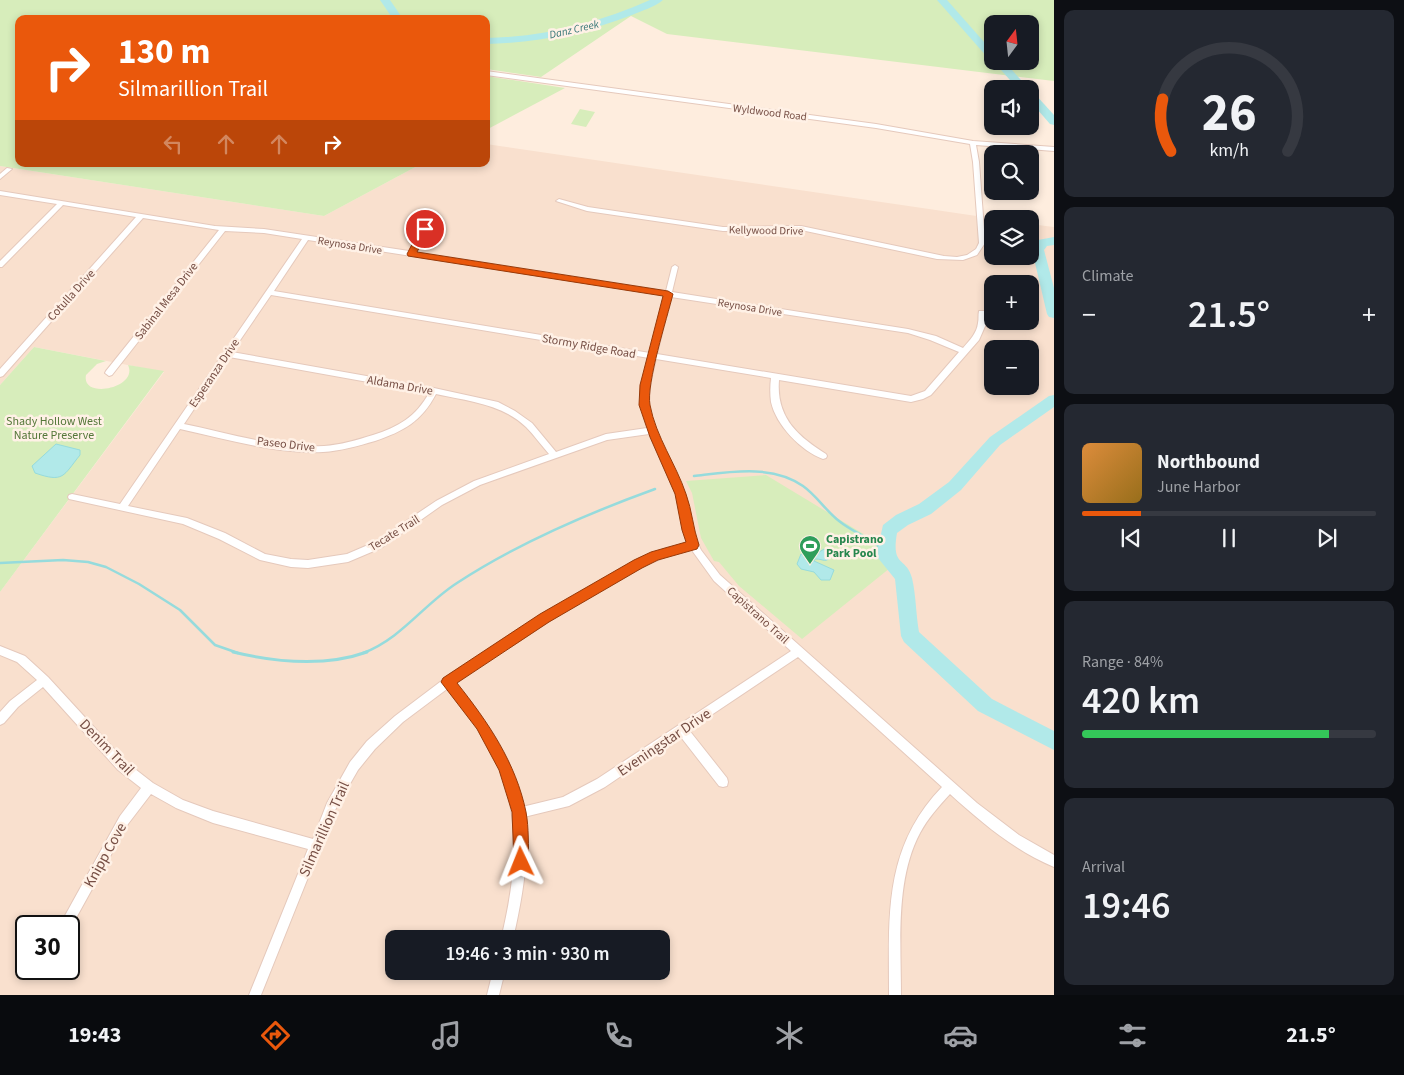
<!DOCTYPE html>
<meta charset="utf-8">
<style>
:root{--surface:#171b24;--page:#242831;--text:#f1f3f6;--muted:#9ea1a6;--line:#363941;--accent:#ea580c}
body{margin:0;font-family:"Source Sans 3",sans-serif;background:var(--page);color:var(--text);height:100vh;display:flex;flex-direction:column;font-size:19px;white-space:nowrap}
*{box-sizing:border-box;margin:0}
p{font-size:16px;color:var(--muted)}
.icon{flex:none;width:28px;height:28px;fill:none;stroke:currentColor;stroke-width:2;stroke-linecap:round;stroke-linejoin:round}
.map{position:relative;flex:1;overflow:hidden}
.drawer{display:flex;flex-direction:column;gap:10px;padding:10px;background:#0d0f14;width:350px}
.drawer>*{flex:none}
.top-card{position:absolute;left:15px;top:15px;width:475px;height:152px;border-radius:10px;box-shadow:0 2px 8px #0003;background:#ea580c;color:#fff;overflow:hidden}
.needle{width:32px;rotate:15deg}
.controls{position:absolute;left:984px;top:15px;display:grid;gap:10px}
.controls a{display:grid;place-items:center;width:55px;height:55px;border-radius:10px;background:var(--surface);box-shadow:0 2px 8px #0003;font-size:25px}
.speed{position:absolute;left:15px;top:915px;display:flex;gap:10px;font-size:25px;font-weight:700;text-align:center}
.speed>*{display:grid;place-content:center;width:65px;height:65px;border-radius:50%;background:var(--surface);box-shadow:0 2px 8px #0003;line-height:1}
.speed .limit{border:2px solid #111;border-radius:8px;background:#fff;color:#111}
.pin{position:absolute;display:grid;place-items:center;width:42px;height:42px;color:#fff;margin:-21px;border:2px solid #fff;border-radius:50%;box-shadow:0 1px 5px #0007}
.me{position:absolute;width:55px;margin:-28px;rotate:358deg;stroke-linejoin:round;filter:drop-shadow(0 0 4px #0008)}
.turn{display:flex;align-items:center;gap:18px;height:105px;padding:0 20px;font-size:22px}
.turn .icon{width:65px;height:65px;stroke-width:2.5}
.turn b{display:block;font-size:35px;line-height:42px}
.lanes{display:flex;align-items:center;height:48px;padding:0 20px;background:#0003;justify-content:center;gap:25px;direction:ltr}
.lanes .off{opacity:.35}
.big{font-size:38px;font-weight:600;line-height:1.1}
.drawer .card{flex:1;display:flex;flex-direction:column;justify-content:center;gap:8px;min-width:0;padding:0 18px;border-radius:10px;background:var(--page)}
.drawer .dial{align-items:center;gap:0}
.dial svg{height:130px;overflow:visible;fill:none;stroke:var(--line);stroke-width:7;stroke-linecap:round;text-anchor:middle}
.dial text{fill:var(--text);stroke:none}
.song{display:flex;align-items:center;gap:15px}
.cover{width:60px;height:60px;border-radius:8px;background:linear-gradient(135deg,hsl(30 70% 55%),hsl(40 70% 35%))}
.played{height:5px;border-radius:2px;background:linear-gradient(90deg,var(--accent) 20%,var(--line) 20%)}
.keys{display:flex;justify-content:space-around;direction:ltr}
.heat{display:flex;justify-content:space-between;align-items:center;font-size:28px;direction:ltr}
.charge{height:8px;border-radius:4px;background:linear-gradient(90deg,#34c759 84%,var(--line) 0)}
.trip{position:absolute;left:385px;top:930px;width:285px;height:50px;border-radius:10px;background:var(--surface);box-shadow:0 2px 8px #0003;font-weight:600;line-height:50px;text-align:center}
.tabs{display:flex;height:80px;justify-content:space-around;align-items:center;background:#090b0e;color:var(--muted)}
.tabs .icon{width:35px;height:35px}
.tabs .selected{color:var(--accent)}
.tabs b{font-size:22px;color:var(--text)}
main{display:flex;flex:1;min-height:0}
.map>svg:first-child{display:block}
.residential{fill:#f9e0ce;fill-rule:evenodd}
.green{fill:#d7edbb;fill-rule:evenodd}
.water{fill:#b1e9e9;stroke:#96dbdc}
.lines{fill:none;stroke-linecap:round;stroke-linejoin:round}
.stream-far1{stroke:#96dbdc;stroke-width:2.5}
.stream{stroke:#96dbdc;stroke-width:3}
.river{fill:#b1e9e9;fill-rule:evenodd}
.minor-casing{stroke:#e5c9bc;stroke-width:2}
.minor{fill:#fff;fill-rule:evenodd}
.route{fill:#ea580c;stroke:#983908}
.labels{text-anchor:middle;stroke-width:5;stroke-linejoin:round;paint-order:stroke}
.far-water-label{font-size:11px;font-style:italic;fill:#347576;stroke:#fff1e6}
.far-street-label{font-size:11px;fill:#764e44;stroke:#fff1e6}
.street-label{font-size:12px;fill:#764e44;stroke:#fff1e6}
.park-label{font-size:12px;fill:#547739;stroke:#fff1e6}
.leisure-label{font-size:12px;font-weight:bold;fill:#27864d;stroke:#fff1e6;text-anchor:start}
.near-street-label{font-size:15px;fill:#764e44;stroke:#fff1e6}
</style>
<main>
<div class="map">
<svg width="1054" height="995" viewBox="0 0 1054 995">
<rect width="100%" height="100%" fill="#feedde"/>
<!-- residential -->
<path class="residential" d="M486 144 997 219H992V256H1030V224L1054 227V995H0V592L164 372 34 347 0 385V166L324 216 421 164H486ZM992 284H1030V321H992ZM992 349H1030V386H992ZM26 926H69V969H26ZM394 939H661V971H394Z"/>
<!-- green -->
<g class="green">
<path d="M0 0H1054V81L667 34 631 16 541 77 486 69V19H19V164H421L324 216 0 166ZM992 24H1030V61H992Z"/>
<path d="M486 76 565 88 486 130Z"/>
<path d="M580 109 595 112 586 127 571 124Z"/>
<path d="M34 347 106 361 97 364 86 375C81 400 139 388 128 365L164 371 0 592V385Z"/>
<path d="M766 475 885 547 890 568 802 639 739 586 719 562 714 561 701 538 692 493 686 481Z"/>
</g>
<!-- water -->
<g class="water">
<path d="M56 444 80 450V455C63 476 64 483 35 473L32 466Z"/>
<path d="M824 549 834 555C823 564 826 559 815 559L814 561 834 570 830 580H821L814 572 801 569 797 564 801 554C811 557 815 555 824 549Z"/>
</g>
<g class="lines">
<!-- stream-far1 -->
<g class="stream-far1">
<path d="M694 476C729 472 772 464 803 486 817 496 826 511 839 521 854 533 873 539 887 553"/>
<path d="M0 563 63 560 88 562 106 567 139 584 180 610 215 645 238 653"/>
<path d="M363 653C401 639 424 604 457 583 518 543 586 514 655 489"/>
</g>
<!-- stream -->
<path class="stream" d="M233 652C275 662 325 667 367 652"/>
<!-- river -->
<g class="river">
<path d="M380 0H390L403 19H393Z"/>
<path d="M650 0H663C655 7 641 11 632 15 585 33 537 43 486 44V38C544 37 598 23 650 0Z"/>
<path d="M937 0H947L992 51V59L988 58Z"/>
<path d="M993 61H1004L1029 89H1018Z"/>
<path d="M1030 92 1034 93 1054 115V125L1050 124 1030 101Z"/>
<path d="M1054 237V245L1047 246 1044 250 1054 288V318L1049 317 1047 314 1032 250 1038 240Z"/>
<path d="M1054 395V407L1000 445 961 490 931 514 908 525 897 533C891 568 906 556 912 578 916 595 916 615 919 632L992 699 1054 731V750L978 711 904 642 901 636 895 579 878 558V547L883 525 896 515 919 504 949 482 990 437 1049 396Z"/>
</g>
<!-- minor casing -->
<g class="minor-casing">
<g id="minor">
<path d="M486 71 876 124 973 141 1054 147V151L976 145 979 162 985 243 977 255 963 260 937 259 801 230 723 231 587 211 556 201 559 199 588 207 723 227 801 226 944 256 957 257 967 255 976 249 979 243 973 162 970 144 876 128 486 75Z"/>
<path d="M7 168 12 169 0 179V174Z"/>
<path d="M0 191 215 226 264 229 409 251 422 229 425 227 428 229 415 252 666 291 672 267 675 265 678 267 672 292 908 329 936 336 963 348C969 341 977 333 978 323 979 319 978 315 979 311H985L986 324 979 340 931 395 923 399 911 402 779 380C776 417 797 436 826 454L827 456 826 458 823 459C801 451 776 425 771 402 770 394 770 386 771 378L656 359C651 379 642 413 657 430L656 431 685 496 695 538 701 550 720 575 977 803 1019 835 1054 855V867C1015 851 981 822 950 794 939 806 928 818 920 833 895 880 901 944 901 995H889C889 916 883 848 942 787L798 657 689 730 727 778 728 782 727 786 723 787 719 786 680 736 605 787 569 806 524 817C530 858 522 899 513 939H501C516 877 523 814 494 755 482 730 464 710 447 689L403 722 375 749 358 770 335 810 261 995H249L308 849 213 823 176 808 151 794 128 824 70 929 69 930V926H60L62 921 120 816 141 788 118 770 43 687 18 707 4 723 0 725V712L10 701 37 680 17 662 0 655V646L25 656 48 677 126 762 153 783 183 800 213 811 313 839 327 803 350 762 367 741 395 716 444 679 541 615 635 561 666 548 688 543 682 526 677 496 649 434 607 440 480 485 442 505 381 548 348 562 308 568 291 567 260 560 219 539 183 524 69 499 68 497 69 495 72 494 120 504 302 239 264 233 225 231 112 375 109 376 105 373 106 371 219 230 143 218 3 376 0 377V369L136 217 63 205 2 267H0V261L57 204 0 195ZM308 240 664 295 650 353 274 291ZM271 295 649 358C642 386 638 400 647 428L606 434 556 452 532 423 515 411 498 402 434 388 232 352ZM671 297 908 333 930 340 959 352 925 391 911 396 657 354ZM229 357 429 393C416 417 398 427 373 435 357 440 340 445 324 446 277 449 229 433 184 424ZM436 394C468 401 502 404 526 427 534 435 541 445 549 454L474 481 436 501 375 542 347 554 308 560 291 559 265 554 225 533 187 518 128 506 180 429C226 439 275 454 323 452 340 451 358 446 375 441 404 431 421 422 436 394ZM691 549 714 581 791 651 597 779 563 797 522 807C515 759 485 719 455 683 501 652 546 622 594 594 626 575 655 558 691 549Z"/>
<path d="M493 971H505L499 995H487Z"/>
</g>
</g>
<!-- minor -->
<use href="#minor" class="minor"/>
</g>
<!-- route -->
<path class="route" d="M425 226 429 229 417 252 668 291 673 294C667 318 646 384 650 405 656 437 676 464 686 494 692 510 693 528 699 545L697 549 658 560 642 568 549 622 457 683C488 722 516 763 526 812 529 828 528 846 529 862L527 868 521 870 516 868 514 862 512 812 499 770 477 729 441 682 443 678 540 614 634 560 651 552 686 542 682 530 675 494 650 437 639 405 640 385 663 296 408 256 407 254 420 229Z"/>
<!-- icons -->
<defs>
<g id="stadium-pin" transform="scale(1.125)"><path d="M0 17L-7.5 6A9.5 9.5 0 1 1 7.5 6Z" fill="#2e9e5b" stroke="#fff1e6"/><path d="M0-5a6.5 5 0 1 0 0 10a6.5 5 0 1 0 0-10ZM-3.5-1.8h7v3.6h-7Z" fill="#fff"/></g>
</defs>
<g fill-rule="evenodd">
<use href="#stadium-pin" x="810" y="546"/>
</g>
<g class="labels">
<!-- far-water labels -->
<g class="far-water-label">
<text transform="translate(574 29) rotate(-13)" y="4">Danz Creek</text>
</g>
<!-- far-street labels -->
<g class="far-street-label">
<text transform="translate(770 112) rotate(7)" y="4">Wyldwood Road</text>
<text transform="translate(766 230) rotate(1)" y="4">Kellywood Drive</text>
<text transform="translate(350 245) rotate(9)" y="4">Reynosa Drive</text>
<text transform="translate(750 307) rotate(9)" y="4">Reynosa Drive</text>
</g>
<!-- street labels -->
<g class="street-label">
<text transform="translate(71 295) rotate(-48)" y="4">Cotulla Drive</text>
<text transform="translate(166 301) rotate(-52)" y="4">Sabinal Mesa Drive</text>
<text transform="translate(589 346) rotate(10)" y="4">Stormy Ridge Road</text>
<text transform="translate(214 373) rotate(-56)" y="4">Esperanza Drive</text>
<text transform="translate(400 385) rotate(10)" y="4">Aldama Drive</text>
<text transform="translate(286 444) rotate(7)" y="4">Paseo Drive</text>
<text transform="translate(394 533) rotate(-32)" y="4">Tecate Trail</text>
<text transform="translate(758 615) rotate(42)" y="4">Capistrano Trail</text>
</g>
<!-- park labels -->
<g class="park-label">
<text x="54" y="425">Shady Hollow West<tspan x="54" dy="14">Nature Preserve</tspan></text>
</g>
<!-- leisure labels -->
<g class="leisure-label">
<text x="826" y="543">Capistrano<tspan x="826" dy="14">Park Pool</tspan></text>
</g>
<!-- near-street labels -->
<g class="near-street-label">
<text transform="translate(664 742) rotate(-34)" y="5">Eveningstar Drive</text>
<text transform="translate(107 747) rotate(46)" y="5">Denim Trail</text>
<text transform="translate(324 829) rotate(-66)" y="5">Silmarillion Trail</text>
<text transform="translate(105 855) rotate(-61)" y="5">Knipp Cove</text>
</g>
</g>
</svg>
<div class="controls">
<a><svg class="needle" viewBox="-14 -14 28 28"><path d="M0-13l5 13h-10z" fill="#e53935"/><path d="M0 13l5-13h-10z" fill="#9ea1a6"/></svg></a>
<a><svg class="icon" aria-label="sound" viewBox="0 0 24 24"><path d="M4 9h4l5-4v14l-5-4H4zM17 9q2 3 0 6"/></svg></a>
<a><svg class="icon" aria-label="search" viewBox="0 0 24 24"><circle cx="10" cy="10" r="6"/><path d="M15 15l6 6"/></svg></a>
<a><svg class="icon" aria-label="layers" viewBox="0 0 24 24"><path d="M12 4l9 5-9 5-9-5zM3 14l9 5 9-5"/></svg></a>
<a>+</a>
<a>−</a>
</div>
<div class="speed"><div class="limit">30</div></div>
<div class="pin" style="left:425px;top:229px;background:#d93025"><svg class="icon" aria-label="arrive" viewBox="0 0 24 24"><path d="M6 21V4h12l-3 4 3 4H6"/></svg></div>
<svg class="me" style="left:521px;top:862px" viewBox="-20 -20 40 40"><path d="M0-17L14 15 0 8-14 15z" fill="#ea580c" stroke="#fff" stroke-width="4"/></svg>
<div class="trip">19:46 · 3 min · 930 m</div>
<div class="top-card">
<div class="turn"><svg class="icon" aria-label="right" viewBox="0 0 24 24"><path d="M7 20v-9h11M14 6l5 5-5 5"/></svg><div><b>130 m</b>Silmarillion Trail</div></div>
<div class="lanes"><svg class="icon off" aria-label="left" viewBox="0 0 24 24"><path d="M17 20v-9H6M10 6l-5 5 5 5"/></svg><svg class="icon off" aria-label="ahead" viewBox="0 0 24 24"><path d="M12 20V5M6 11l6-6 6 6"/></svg><svg class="icon off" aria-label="ahead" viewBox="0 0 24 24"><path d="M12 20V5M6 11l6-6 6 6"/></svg><svg class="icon" aria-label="right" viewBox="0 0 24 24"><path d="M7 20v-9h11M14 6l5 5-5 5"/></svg></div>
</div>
</div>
<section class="drawer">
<div class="card dial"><svg viewBox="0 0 100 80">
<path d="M14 69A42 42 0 1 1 86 69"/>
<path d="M14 69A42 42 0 0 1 9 37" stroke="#ea580c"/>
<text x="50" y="56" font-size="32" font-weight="700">26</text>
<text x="50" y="72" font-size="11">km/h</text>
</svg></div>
<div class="card"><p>Climate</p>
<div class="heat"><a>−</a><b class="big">21.5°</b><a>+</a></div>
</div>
<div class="card">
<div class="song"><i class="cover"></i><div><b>Northbound</b><p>June Harbor</p></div></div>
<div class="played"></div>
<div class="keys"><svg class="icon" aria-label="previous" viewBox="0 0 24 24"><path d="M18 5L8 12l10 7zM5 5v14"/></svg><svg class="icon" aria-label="pause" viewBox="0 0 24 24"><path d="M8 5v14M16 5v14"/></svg><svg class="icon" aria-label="next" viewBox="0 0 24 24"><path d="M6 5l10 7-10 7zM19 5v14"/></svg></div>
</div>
<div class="card"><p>Range · 84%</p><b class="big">420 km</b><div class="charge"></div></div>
<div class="card"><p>Arrival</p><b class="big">19:46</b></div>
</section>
</main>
<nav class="tabs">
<b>19:43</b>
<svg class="icon selected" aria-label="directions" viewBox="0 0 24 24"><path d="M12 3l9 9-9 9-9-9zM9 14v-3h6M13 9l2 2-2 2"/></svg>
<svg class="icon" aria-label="music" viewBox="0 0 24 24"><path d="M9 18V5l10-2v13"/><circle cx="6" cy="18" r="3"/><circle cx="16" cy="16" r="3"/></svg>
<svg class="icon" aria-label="phone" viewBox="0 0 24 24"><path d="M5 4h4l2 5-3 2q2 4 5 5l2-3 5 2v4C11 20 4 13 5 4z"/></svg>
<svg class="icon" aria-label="climate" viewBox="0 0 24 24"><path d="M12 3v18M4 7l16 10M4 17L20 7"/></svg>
<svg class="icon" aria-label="car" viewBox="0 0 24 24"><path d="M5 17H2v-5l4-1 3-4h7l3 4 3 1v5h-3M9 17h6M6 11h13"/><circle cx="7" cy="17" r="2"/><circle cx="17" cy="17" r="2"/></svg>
<svg class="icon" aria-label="filters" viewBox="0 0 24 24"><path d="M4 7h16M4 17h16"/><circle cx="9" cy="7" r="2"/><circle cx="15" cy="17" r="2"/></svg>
<b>21.5°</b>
</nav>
